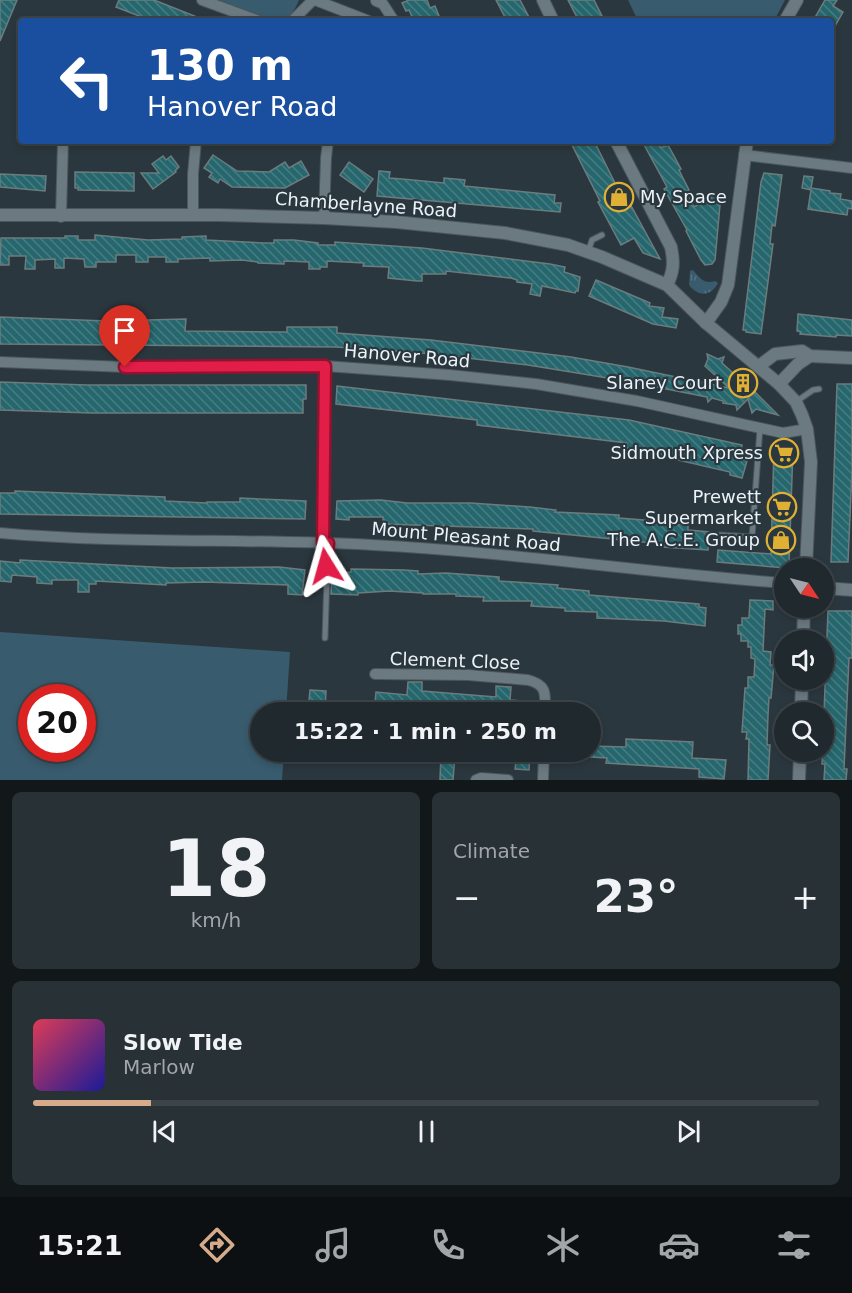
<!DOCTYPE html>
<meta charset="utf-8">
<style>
:root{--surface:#20292e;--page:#283136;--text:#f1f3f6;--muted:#a2a6aa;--line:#3d454a;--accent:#d6ab8b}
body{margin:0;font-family:"DejaVu Sans",sans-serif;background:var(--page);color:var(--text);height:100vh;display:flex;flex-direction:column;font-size:22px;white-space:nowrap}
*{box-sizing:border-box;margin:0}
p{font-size:20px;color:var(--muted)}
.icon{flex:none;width:33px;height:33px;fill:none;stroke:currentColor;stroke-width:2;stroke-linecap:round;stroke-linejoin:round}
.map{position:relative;height:780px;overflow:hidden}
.drawer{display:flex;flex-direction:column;gap:12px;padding:12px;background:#121719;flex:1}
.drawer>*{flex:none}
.guide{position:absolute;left:18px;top:18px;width:816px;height:126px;border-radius:6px;box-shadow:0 3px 9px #0003,0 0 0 2px var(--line);background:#1a4fa0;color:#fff;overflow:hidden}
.needle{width:39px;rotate:125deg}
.fabs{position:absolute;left:774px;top:558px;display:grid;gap:12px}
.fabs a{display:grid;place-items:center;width:60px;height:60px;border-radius:50%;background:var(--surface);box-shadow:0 3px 9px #0003,0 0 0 2px var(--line);font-size:30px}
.speed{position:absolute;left:18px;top:684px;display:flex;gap:12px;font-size:30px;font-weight:700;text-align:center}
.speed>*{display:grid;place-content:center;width:78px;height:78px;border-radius:50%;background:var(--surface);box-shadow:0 3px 9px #0003,0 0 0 2px var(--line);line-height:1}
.speed .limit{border:9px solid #d22;background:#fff;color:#111}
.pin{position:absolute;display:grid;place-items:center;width:51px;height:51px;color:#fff;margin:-62px -26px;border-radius:50% 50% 50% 0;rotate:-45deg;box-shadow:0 0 6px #0007}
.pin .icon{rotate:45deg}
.me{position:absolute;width:66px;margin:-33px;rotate:352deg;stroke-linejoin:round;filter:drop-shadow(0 0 4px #0008)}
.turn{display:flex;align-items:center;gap:21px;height:126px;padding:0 30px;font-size:27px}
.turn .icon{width:78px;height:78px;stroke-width:2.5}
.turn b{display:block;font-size:42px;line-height:51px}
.big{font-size:45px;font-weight:700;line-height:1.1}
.drawer .widget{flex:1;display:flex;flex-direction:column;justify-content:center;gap:9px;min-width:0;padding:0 21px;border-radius:9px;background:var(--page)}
.drawer .dial{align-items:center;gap:0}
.dial b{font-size:78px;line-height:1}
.song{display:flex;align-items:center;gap:18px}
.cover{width:72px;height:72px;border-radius:9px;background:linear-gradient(135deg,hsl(350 70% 55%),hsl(240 70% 35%))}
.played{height:6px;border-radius:3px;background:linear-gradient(90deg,var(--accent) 15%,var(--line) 15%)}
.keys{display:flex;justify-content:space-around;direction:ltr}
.heat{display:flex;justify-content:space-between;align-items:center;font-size:33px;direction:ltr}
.drawer .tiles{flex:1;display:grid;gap:12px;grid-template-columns:1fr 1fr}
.widget:last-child{grid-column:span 2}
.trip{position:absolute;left:250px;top:702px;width:351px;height:60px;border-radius:30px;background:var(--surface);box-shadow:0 3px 9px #0003,0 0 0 2px var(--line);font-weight:700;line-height:60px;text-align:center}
.tabs{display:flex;height:96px;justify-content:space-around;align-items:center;background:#0d1012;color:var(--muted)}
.tabs .icon{width:42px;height:42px}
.tabs .active{color:var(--accent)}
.tabs b{font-size:27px;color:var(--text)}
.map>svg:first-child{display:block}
.grass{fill:url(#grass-tufts)}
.green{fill:#395b6e;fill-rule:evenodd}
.building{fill:url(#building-back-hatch);stroke:#6b7c7e;stroke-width:1.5}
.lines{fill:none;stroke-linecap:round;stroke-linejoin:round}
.service-casing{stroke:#4b555c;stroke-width:7}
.minor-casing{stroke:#4b555c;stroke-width:12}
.tertiary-casing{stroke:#4b555c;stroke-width:14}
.service{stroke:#6b7981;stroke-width:5}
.minor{stroke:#6b7981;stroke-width:10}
.tertiary{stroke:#6b7981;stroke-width:12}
.route-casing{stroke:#92132f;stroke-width:15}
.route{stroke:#e11d48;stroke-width:10}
.labels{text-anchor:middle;stroke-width:4.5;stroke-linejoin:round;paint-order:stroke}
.poi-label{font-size:18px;fill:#ecf3f8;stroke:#2b373e;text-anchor:end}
.street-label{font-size:18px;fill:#ecf3f8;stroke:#2b373e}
</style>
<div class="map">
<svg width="852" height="780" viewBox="0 0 852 780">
<defs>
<pattern id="grass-tufts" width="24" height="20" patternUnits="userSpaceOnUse" patternTransform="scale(1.5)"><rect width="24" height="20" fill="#395b6e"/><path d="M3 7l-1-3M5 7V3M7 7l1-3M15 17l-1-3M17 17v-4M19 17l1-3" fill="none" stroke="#567383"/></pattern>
<pattern id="building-back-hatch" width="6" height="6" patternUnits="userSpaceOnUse" patternTransform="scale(1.5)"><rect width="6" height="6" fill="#26676e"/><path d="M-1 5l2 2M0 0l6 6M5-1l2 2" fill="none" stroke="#467d83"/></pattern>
</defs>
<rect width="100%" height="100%" fill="#2b373e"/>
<!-- grass -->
<path class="grass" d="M693 270C699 277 704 285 715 281L718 283C711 297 698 297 689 285L690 271Z"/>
<!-- green -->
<g class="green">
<path d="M217 0H299C293 14 288 21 272 21Z"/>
<path d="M628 0H785L774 21H638Z"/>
<path d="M0 632 290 652 286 712H261V752H284L282 780H0ZM32 698H82V748H32Z"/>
</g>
<!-- building -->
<g class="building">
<path d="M0 0H17L0 41Z"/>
<path d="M119 0H154L207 21H152L116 7Z"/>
<path d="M409 0H427L430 8 435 6 441 21H414L409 10 406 11 402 3Z"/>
<path d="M496 0H520L531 21H507Z"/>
<path d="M568 0H594L602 16 593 21H579Z"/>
<path d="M825 0H837L833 6 843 12 831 33V21H813Z"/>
<path d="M570 141H594L619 191 622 189 660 259 643 253 634 238 621 245 598 202 600 201Z"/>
<path d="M642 141H658L661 148 668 145 681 169 679 170 689 190 686 192 694 207 714 195 720 205 715 260 712 264 705 265 701 260 686 231 687 230 664 189 667 187Z"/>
<path d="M213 155 237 171 269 172 285 162 289 168 301 161 309 175 285 188 232 187 220 179 218 183 209 177 212 173 204 168Z"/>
<path d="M163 156 166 160 171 156 179 167 175 171 176 172 153 189 141 173H159L152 164Z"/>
<path d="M349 162 373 179 364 192 340 175Z"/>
<path d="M379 171 390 172 389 178 402 179 444 183V178L465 180 464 186 555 195 554 203H561L560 212 377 196Z"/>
<path d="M75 172 134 173V191L78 190V188H75Z"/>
<path d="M764 173 782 175 775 226 772 225 770 244H773L761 334 746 332V330H743L761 182Z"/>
<path d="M0 174 46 176 45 191 0 187Z"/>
<path d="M804 176 813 177 811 188 830 191V193L841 194 840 199 852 201V209L848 208 847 215 808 209 811 190 802 188Z"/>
<path d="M95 235 148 240 182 239V237L206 236V240L264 243H274V240H294L318 243V245H335V242L422 248 550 264 565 267 564 272 580 277 578 291H576L575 293 542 286 540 296 530 294 532 284 517 282V280L511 278 446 271V274H422V281H417L388 278 389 267 363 266 364 263 327 261V267H320V269H309V262L284 261V264L258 263V262L242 260 210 261V258L178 259V262H166V257H148V262H136V255H116V262H96V267H85L84 259 64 258V268H55V259L35 260V269H25L26 256H9V265H0L1 238H65V236H78V240H95Z"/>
<path d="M596 280 650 303 649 306 664 308 662 317 678 319 676 328 653 324 589 296Z"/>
<path d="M798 314 852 320V336L836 335V337L800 334 801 332 797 331Z"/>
<path d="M0 317 107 321 186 319 185 331 287 332V327H337V333L431 340 571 357 628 367 729 388 705 366 708 359 707 354 718 359 724 357 722 363 733 373 735 371 741 375 750 383 753 390 778 415 756 409 752 413 748 399 737 410 736 405 723 403V401L712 398 708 402 707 397 626 381 528 365 432 354 336 347 0 344Z"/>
<path d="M0 382 87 385H306V399H303V413H91L0 410Z"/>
<path d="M837 384H852V470L848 562H831Z"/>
<path d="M337 386 629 420 742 445 739 459 747 461 742 478 730 475V472L626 448 627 443 477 425V420L336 404Z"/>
<path d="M774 448H793L789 565 786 568 717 562 718 550 771 554Z"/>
<path d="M15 491 165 497V501L207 503V502H240V498L306 501 305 519 0 514V493H15Z"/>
<path d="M381 500 407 503H471L530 507 556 510 555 512 619 515V518L656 521V524L688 525V530L710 532 708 550 662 547V544L533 531V529L383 524V517H349V520L336 519 337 501Z"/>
<path d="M20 560 172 568 279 567 305 570 302 595 288 594V585L204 582 166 583V585L96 581V584H89V592H78V580H52V584L37 583V577L12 575 11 582 0 581V561L20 563Z"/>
<path d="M351 569 404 570 418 571V574L446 573 499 577V581L558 585 557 588 589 591V595L699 604V607L706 608 705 626 664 621 597 618V612L565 611V608L531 606 532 601H483L484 597 456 596V594H423V593L389 591 358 593V595L331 594 332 574 351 572Z"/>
<path d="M750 600 773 601V610L765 609 763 651 771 652 770 665H774L771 698H769L768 715 767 745H770L768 780H748L749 739H746L747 732H742L745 688H748V677H754L755 659 751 658V647H748V641H741V634H738V625H742V618H749Z"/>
<path d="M828 611H852V658H849L844 769H847L846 780H824L825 764H822Z"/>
<path d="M408 682H422V691L496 697V686L511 687 510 700 534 702 533 712H421V705L390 704 389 712H374L376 692 407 695Z"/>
<path d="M310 690 326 691 325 712H308Z"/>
<path d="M626 739 693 742 692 758 726 760 724 779 699 777V769L606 763 607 758 591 757V746L626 747Z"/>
<path d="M517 752H530L529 770 515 769Z"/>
<path d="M441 754 455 755 453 780H440Z"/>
</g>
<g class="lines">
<!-- service casing -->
<g class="service-casing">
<g id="service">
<path d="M588 252 592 240 602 235"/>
<path d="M797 401 813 390 819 389"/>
<path d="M720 535 752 537 760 428"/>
<path d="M325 638 328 544"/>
</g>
</g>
<!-- minor casing -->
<g class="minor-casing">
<g id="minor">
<path d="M202 0 259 21"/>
<path d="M315 0 369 21"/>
<path d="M376 1 383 4 394 21"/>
<path d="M292 21 313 0"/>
<path d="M744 155 852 168"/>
<path d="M193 215V174L196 141"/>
<path d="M61 217 63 141"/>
<path d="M324 218 326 158 328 141"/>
<path d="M0 362 125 367 325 366 450 375 536 384 637 401 783 433 807 429"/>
<path d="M0 533C124 544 249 538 373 545 510 552 647 573 784 583"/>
<path d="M323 543 325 366"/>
<path d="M375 674 468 675 528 680C548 685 545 695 545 712"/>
<path d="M476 780 481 778 508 780"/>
<path d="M543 780 544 752"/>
</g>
</g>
<!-- tertiary casing -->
<g class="tertiary-casing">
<g id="tertiary">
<path d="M543 0 553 21"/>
<path d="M785 21 797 0"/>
<path d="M616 141 671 247C674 262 674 271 667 285"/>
<path d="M0 215H219L324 218 396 222 505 233 568 245 602 257 667 285 706 323 779 384 796 402 802 415 807 429 811 462 806 568"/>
<path d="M706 323 721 302 728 285 747 141"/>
<path d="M759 366 775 354 802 351 810 356 852 358"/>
<path d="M779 384 798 364 810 356"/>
<path d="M824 588 852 590"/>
<path d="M803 640 804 608"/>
<path d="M801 712 802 680"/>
<path d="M799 780 800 752"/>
</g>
</g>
<!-- service -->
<use href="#service" class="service"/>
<!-- minor -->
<use href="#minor" class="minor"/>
<!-- tertiary -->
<use href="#tertiary" class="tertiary"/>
</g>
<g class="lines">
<!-- route casing -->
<g class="route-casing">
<path id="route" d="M125 367 325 366 323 543H328L326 566"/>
</g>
<!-- route -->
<use href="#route" class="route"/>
</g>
<!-- icons -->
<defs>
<g id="shop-ring" transform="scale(1.5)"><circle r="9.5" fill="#2b373e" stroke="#e0b034" stroke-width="1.5"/><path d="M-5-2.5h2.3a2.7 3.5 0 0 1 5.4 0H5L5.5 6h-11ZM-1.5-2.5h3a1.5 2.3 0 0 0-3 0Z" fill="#e0b034"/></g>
<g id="building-ring" transform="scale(1.5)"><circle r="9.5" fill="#2b373e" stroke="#e0b034" stroke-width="1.5"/><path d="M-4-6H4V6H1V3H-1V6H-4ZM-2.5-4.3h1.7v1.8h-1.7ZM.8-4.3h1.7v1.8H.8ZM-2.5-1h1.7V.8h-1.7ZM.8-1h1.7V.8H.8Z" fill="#e0b034"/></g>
<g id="supermarket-ring" transform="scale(1.5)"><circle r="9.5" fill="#2b373e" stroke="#e0b034" stroke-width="1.5"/><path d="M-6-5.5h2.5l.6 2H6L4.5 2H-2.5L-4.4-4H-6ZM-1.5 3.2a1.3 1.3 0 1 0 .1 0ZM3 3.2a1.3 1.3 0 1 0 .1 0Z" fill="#e0b034"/></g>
</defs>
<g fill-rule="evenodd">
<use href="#shop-ring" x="619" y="197"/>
<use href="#building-ring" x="743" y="383"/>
<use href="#supermarket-ring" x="784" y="453"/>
<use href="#supermarket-ring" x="782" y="507"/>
<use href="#shop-ring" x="781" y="540"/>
</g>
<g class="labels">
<!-- poi labels -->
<g class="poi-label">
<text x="640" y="203" text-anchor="start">My Space</text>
<text x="722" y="389">Slaney Court</text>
<text x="763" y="459">Sidmouth Xpress</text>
<text x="761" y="503">Prewett<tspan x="761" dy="21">Supermarket</tspan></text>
<text x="760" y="546">The A.C.E. Group</text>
</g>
<!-- street labels -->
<g class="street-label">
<text transform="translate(366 205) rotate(4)" y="6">Chamberlayne Road</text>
<text transform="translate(407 356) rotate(5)" y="6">Hanover Road</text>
<text transform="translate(466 537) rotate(5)" y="6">Mount Pleasant Road</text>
<text transform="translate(455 661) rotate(2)" y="6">Clement Close</text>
</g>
</g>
</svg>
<div class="fabs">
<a><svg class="needle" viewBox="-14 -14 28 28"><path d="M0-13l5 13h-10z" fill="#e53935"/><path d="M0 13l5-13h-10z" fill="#a2a6aa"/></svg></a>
<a><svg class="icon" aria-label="sound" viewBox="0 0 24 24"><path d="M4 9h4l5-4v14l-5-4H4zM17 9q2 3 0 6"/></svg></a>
<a><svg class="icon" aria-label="search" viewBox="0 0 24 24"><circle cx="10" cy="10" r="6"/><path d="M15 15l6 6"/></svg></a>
</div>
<div class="speed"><div class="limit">20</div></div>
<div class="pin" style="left:125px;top:367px;background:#d93025"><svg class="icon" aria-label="arrive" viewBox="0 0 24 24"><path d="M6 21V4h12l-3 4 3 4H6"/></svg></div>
<svg class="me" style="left:326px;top:566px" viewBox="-20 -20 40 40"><path d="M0-17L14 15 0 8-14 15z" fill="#e11d48" stroke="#fff" stroke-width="4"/></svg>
<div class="trip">15:22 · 1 min · 250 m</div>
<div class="guide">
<div class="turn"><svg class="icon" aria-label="left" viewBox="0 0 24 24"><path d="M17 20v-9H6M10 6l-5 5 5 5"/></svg><div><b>130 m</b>Hanover Road</div></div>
</div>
</div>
<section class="drawer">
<div class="tiles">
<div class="widget dial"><b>18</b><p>km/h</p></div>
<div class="widget"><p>Climate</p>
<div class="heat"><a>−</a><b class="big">23°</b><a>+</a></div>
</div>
<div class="widget">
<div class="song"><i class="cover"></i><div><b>Slow Tide</b><p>Marlow</p></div></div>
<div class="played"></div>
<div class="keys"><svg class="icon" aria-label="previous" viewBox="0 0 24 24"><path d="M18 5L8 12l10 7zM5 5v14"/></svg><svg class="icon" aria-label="pause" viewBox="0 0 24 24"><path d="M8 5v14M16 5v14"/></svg><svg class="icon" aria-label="next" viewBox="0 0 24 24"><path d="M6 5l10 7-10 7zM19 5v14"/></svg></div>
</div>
</div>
</section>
<nav class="tabs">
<b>15:21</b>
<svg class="icon active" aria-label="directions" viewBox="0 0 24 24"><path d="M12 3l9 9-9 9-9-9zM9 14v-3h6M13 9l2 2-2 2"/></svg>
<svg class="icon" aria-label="music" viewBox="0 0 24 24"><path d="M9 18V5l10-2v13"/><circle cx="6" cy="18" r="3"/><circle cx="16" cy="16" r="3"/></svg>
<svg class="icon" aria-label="phone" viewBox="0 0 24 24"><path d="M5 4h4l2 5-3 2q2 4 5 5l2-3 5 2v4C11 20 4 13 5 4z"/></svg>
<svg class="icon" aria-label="climate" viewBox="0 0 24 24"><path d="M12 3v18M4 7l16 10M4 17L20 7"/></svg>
<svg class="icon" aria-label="car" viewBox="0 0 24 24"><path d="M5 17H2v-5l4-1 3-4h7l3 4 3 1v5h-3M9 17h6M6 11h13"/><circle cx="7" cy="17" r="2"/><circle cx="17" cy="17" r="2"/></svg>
<svg class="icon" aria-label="filters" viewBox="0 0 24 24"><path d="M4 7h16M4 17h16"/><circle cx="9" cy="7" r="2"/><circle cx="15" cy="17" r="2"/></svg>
</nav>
